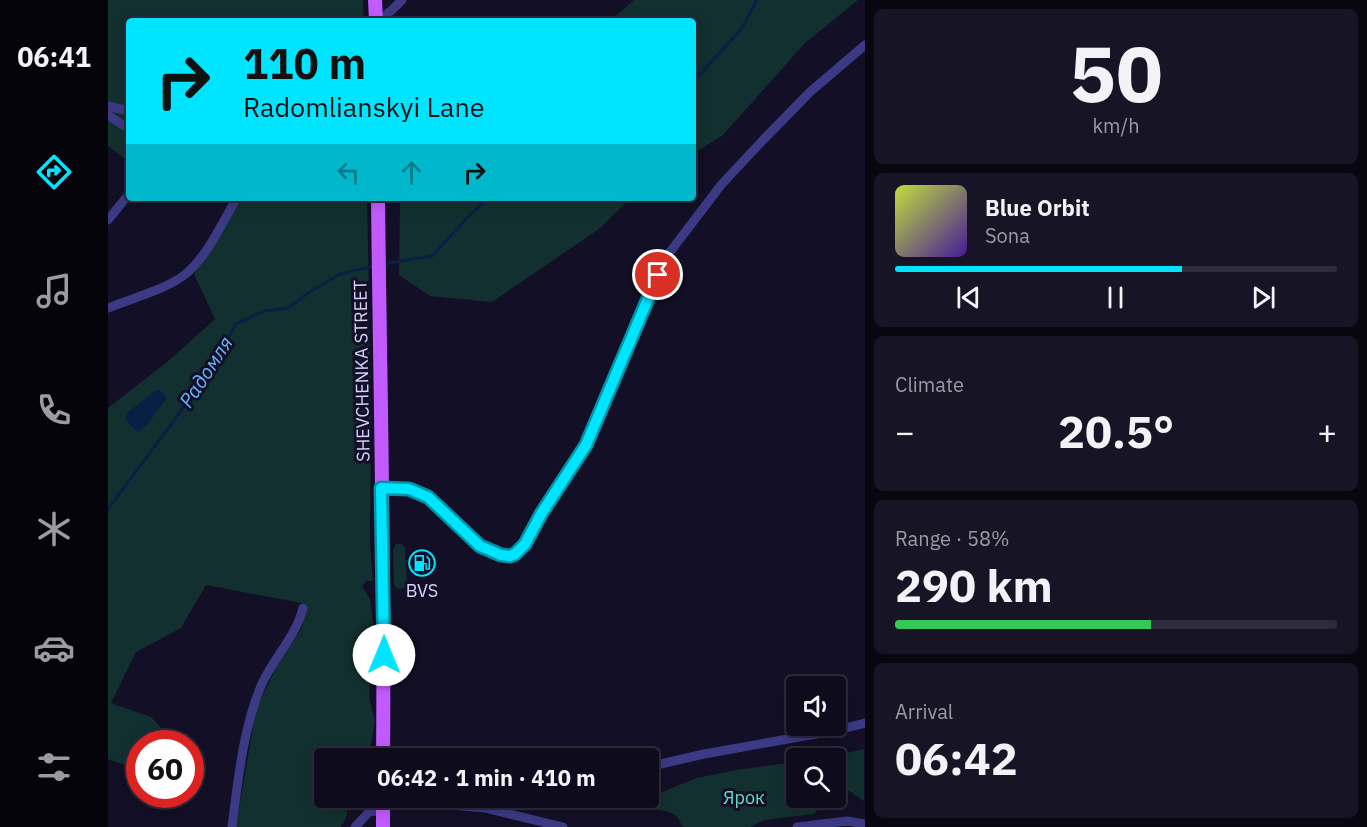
<!DOCTYPE html>
<meta charset="utf-8">
<style>
:root{--surface:#0e0b1c;--page:#171425;--text:#f1f3f6;--muted:#9b9ba3;--line:#2e2b3b;--accent:#00e5ff}
body{margin:0;font-family:"IBM Plex Sans",sans-serif;background:var(--page);color:var(--text);height:100vh;display:flex;flex-direction:column;font-size:22px;white-space:nowrap}
*{box-sizing:border-box;margin:0}
p{font-size:20px;color:var(--muted)}
.icon{flex:none;width:33px;height:33px;fill:none;stroke:currentColor;stroke-width:2;stroke-linecap:round;stroke-linejoin:round}
.map{position:relative;flex:1;overflow:hidden}
.drawer{display:flex;flex-direction:column;gap:9px;padding:9px;background:#08060f;width:502px}
.drawer>*{flex:none}
.top-card{position:absolute;left:18px;top:18px;width:570px;height:183px;border-radius:6px;box-shadow:0 3px 15px #0003,0 0 0 2px var(--line);background:#00e5ff;color:#111;overflow:hidden}
.tools{position:absolute;left:678px;top:676px;display:grid;gap:12px}
.tools a{display:grid;place-items:center;width:60px;height:60px;border-radius:6px;background:var(--surface);box-shadow:0 3px 15px #0003,0 0 0 2px var(--line);font-size:30px}
.speed{position:absolute;left:18px;top:730px;display:flex;gap:12px;font-size:30px;font-weight:700;text-align:center}
.speed>*{display:grid;place-content:center;width:78px;height:78px;border-radius:50%;background:var(--surface);box-shadow:0 3px 15px #0003,0 0 0 2px var(--line);line-height:1}
.speed .limit{border:9px solid #d22;background:#fff;color:#111}
.pin{position:absolute;display:grid;place-items:center;width:51px;height:51px;color:#fff;margin:-26px;border:3px solid #fff;border-radius:50%;box-shadow:0 2px 6px #0007}
.me{position:absolute;width:66px;margin:-33px;rotate:0deg;stroke-linejoin:round;filter:drop-shadow(0 0 4px #0008)}
.turn{display:flex;align-items:center;gap:21px;height:126px;padding:0 18px;font-size:27px}
.turn .icon{width:78px;height:78px;stroke-width:2.5}
.turn b{display:block;font-size:42px;line-height:51px}
.lanes{display:flex;align-items:center;height:57px;padding:0 18px;background:#0003;justify-content:center;gap:30px;direction:ltr}
.lanes .off{opacity:.35}
.big{font-size:45px;font-weight:700;line-height:1.1}
.drawer .widget{flex:1;display:flex;flex-direction:column;justify-content:center;gap:9px;min-width:0;padding:0 21px;border-radius:9px;background:var(--page)}
.drawer .dial{align-items:center;gap:0}
.dial b{font-size:78px;line-height:1}
.song{display:flex;align-items:center;gap:18px}
.cover{width:72px;height:72px;border-radius:9px;background:linear-gradient(135deg,hsl(70 70% 55%),hsl(260 70% 35%))}
.played{height:6px;border-radius:3px;background:linear-gradient(90deg,var(--accent) 65%,var(--line) 65%)}
.keys{display:flex;justify-content:space-around;direction:ltr}
.heat{display:flex;justify-content:space-between;align-items:center;font-size:33px;direction:ltr}
.charge{height:9px;border-radius:4px;background:linear-gradient(90deg,#34c759 58%,var(--line) 0)}
.trip{position:absolute;left:206px;top:748px;width:345px;height:60px;border-radius:6px;background:var(--surface);box-shadow:0 3px 15px #0003,0 0 0 2px var(--line);font-weight:700;line-height:60px;text-align:center}
main{display:flex;flex:1;min-height:0}
.tab-bar{display:flex;flex-direction:column;width:108px;justify-content:space-around;align-items:center;background:#06040b;color:var(--muted)}
.tab-bar .icon{width:42px;height:42px}
.tab-bar .current{color:var(--accent)}
.tab-bar b{font-size:27px;color:var(--text)}
.map>svg:first-child{display:block}
.green{fill:#12302f}
.water{fill:#0a1f44}
.lines{fill:none;stroke-linecap:round;stroke-linejoin:round}
.stream{stroke:#0a1f44;stroke-width:3}
.minor{stroke:#3d3a85;stroke-width:9}
.primary{stroke:#c25bff;stroke-width:14}
.route-casing{stroke:#0095a6;stroke-width:15}
.route{stroke:#00e5ff;stroke-width:10}
.labels{text-anchor:middle;stroke-width:6;stroke-linejoin:round;paint-order:stroke}
.street-label{font-size:18px;fill:#d9d4ff;stroke:#130f26}
.poi-label{font-size:18px;fill:#d9d4ff;stroke:#130f26}
.park-label{font-size:18px;fill:#5fe0c0;stroke:#130f26}
.water-label{font-size:20px;font-style:italic;fill:#62b6ff;stroke:#130f26}
</style>
<main>
<nav class="tab-bar">
<b>06:41</b>
<svg class="icon current" aria-label="directions" viewBox="0 0 24 24"><path d="M12 3l9 9-9 9-9-9zM9 14v-3h6M13 9l2 2-2 2"/></svg>
<svg class="icon" aria-label="music" viewBox="0 0 24 24"><path d="M9 18V5l10-2v13"/><circle cx="6" cy="18" r="3"/><circle cx="16" cy="16" r="3"/></svg>
<svg class="icon" aria-label="phone" viewBox="0 0 24 24"><path d="M5 4h4l2 5-3 2q2 4 5 5l2-3 5 2v4C11 20 4 13 5 4z"/></svg>
<svg class="icon" aria-label="climate" viewBox="0 0 24 24"><path d="M12 3v18M4 7l16 10M4 17L20 7"/></svg>
<svg class="icon" aria-label="car" viewBox="0 0 24 24"><path d="M5 17H2v-5l4-1 3-4h7l3 4 3 1v5h-3M9 17h6M6 11h13"/><circle cx="7" cy="17" r="2"/><circle cx="17" cy="17" r="2"/></svg>
<svg class="icon" aria-label="filters" viewBox="0 0 24 24"><path d="M4 7h16M4 17h16"/><circle cx="9" cy="7" r="2"/><circle cx="15" cy="17" r="2"/></svg>
</nav>
<div class="map">
<svg width="757" height="827" viewBox="0 0 757 827">
<rect width="100%" height="100%" fill="#130f26"/>
<!-- green -->
<g class="green">
<path d="M0 0H255L256 21H21V162L0 146Z"/>
<path d="M526 0H750L696 44 615 135 585 154V21H502Z"/>
<path d="M135 198H259L263 395 262 544 265 581H258L254 586 262 599 266 631 261 697 267 722 260 759H216V798H239V815L233 827H128L148 709 169 666 194 628 198 604 98 585 73 628 28 652 3 703 43 717 59 734 52 744H32L31 770 0 759V408L59 362 107 319 86 274Z"/>
<path d="M292 198H523L491 229 384 302 322 296 291 275Z"/>
<path d="M288 544H294L297 548 299 583 298 588 289 589 286 584 285 550Z"/>
<path d="M756 749V801L737 788 728 793V759H712Z"/>
<path d="M688 762V798H721L706 814 656 820 642 827H577L573 825C571 804 536 813 519 806L589 778 628 770Z"/>
</g>
<!-- water -->
<path class="water" d="M52 390 59 398 40 424 30 433 17 419 20 412 47 391Z"/>
<g class="lines">
<!-- stream -->
<g class="stream">
<path d="M585 82 634 28 649 0"/>
<path d="M275 264 324 256 359 218 380 198"/>
<path d="M0 509 88 391 128 324 156 311 180 308 200 293 232 274 266 266"/>
</g>
<!-- minor -->
<g class="minor">
<path d="M270 21 284 10 294 0"/>
<path d="M0 106 21 111"/>
<path d="M0 115 21 129"/>
<path d="M0 220 21 194"/>
<path d="M0 308C24 298 61 289 80 272 102 252 114 222 129 198"/>
<path d="M273 488C289 489 305 488 319 497 349 514 364 556 402 556L412 549 478 445 522 339 559 256 613 185 656 139 702 92 757 45"/>
<path d="M540 767 596 754 725 731 757 723"/>
<path d="M334 798 353 806 377 808 455 827"/>
<path d="M124 827C130 780 135 729 153 686 165 658 188 637 195 608"/>
<path d="M247 827 261 812 275 810"/>
<path d="M689 827 739 821 757 824"/>
</g>
<!-- primary -->
<g class="primary">
<path d="M267 0 268 21"/>
<path d="M270 198C272 385 277 572 275 759"/>
<path d="M275 798V827"/>
</g>
</g>
<g class="lines">
<!-- route casing -->
<g class="route-casing">
<path id="route" d="M276 655 273 488 301 489 320 497 372 546 393 555 402 556 407 554 417 544 433 514 478 445 550 275"/>
</g>
<!-- route -->
<use href="#route" class="route"/>
</g>
<!-- icons -->
<defs>
<g id="fuel-ring" transform="scale(1.35)"><circle r="9.5" fill="#130f26" stroke="#00e5ff" stroke-width="1.5"/><path d="M-5.5-6h7V0h2V4h1.3V-2.5L3-4.5l.8-.8L6-3V5H2.5V1h-1V6h-7ZM-4.2-4.7v3.2H.2V-4.7Z" fill="#00e5ff"/></g>
</defs>
<g fill-rule="evenodd">
<use href="#fuel-ring" x="314" y="563"/>
</g>
<g class="labels">
<!-- street labels -->
<g class="street-label">
<text transform="translate(254 371) rotate(-91)" y="6">SHEVCHENKA STREET</text>
</g>
<!-- poi labels -->
<g class="poi-label">
<text x="314" y="597">BVS</text>
</g>
<!-- park labels -->
<g class="park-label">
<text x="636" y="804">Ярок</text>
</g>
<!-- water labels -->
<g class="water-label">
<text transform="translate(98 372) rotate(-57)" y="7">Радомля</text>
</g>
</g>
</svg>
<div class="tools">
<a><svg class="icon" aria-label="sound" viewBox="0 0 24 24"><path d="M4 9h4l5-4v14l-5-4H4zM17 9q2 3 0 6"/></svg></a>
<a><svg class="icon" aria-label="search" viewBox="0 0 24 24"><circle cx="10" cy="10" r="6"/><path d="M15 15l6 6"/></svg></a>
</div>
<div class="speed"><div class="limit">60</div></div>
<div class="pin" style="left:550px;top:275px;background:#d93025"><svg class="icon" aria-label="arrive" viewBox="0 0 24 24"><path d="M6 21V4h12l-3 4 3 4H6"/></svg></div>
<svg class="me" style="left:276px;top:655px" viewBox="-20 -20 40 40"><circle r="19" fill="#fff"/><path d="M0-13L10 11 0 6-10 11z" fill="#00e5ff"/></svg>
<div class="trip">06:42 · 1 min · 410 m</div>
<div class="top-card">
<div class="turn"><svg class="icon" aria-label="right" viewBox="0 0 24 24"><path d="M7 20v-9h11M14 6l5 5-5 5"/></svg><div><b>110 m</b>Radomlianskyi Lane</div></div>
<div class="lanes"><svg class="icon off" aria-label="left" viewBox="0 0 24 24"><path d="M17 20v-9H6M10 6l-5 5 5 5"/></svg><svg class="icon off" aria-label="ahead" viewBox="0 0 24 24"><path d="M12 20V5M6 11l6-6 6 6"/></svg><svg class="icon" aria-label="right" viewBox="0 0 24 24"><path d="M7 20v-9h11M14 6l5 5-5 5"/></svg></div>
</div>
</div>
<section class="drawer">
<div class="widget dial"><b>50</b><p>km/h</p></div>
<div class="widget">
<div class="song"><i class="cover"></i><div><b>Blue Orbit</b><p>Sona</p></div></div>
<div class="played"></div>
<div class="keys"><svg class="icon" aria-label="previous" viewBox="0 0 24 24"><path d="M18 5L8 12l10 7zM5 5v14"/></svg><svg class="icon" aria-label="pause" viewBox="0 0 24 24"><path d="M8 5v14M16 5v14"/></svg><svg class="icon" aria-label="next" viewBox="0 0 24 24"><path d="M6 5l10 7-10 7zM19 5v14"/></svg></div>
</div>
<div class="widget"><p>Climate</p>
<div class="heat"><a>−</a><b class="big">20.5°</b><a>+</a></div>
</div>
<div class="widget"><p>Range · 58%</p><b class="big">290 km</b><div class="charge"></div></div>
<div class="widget"><p>Arrival</p><b class="big">06:42</b></div>
</section>
</main>
